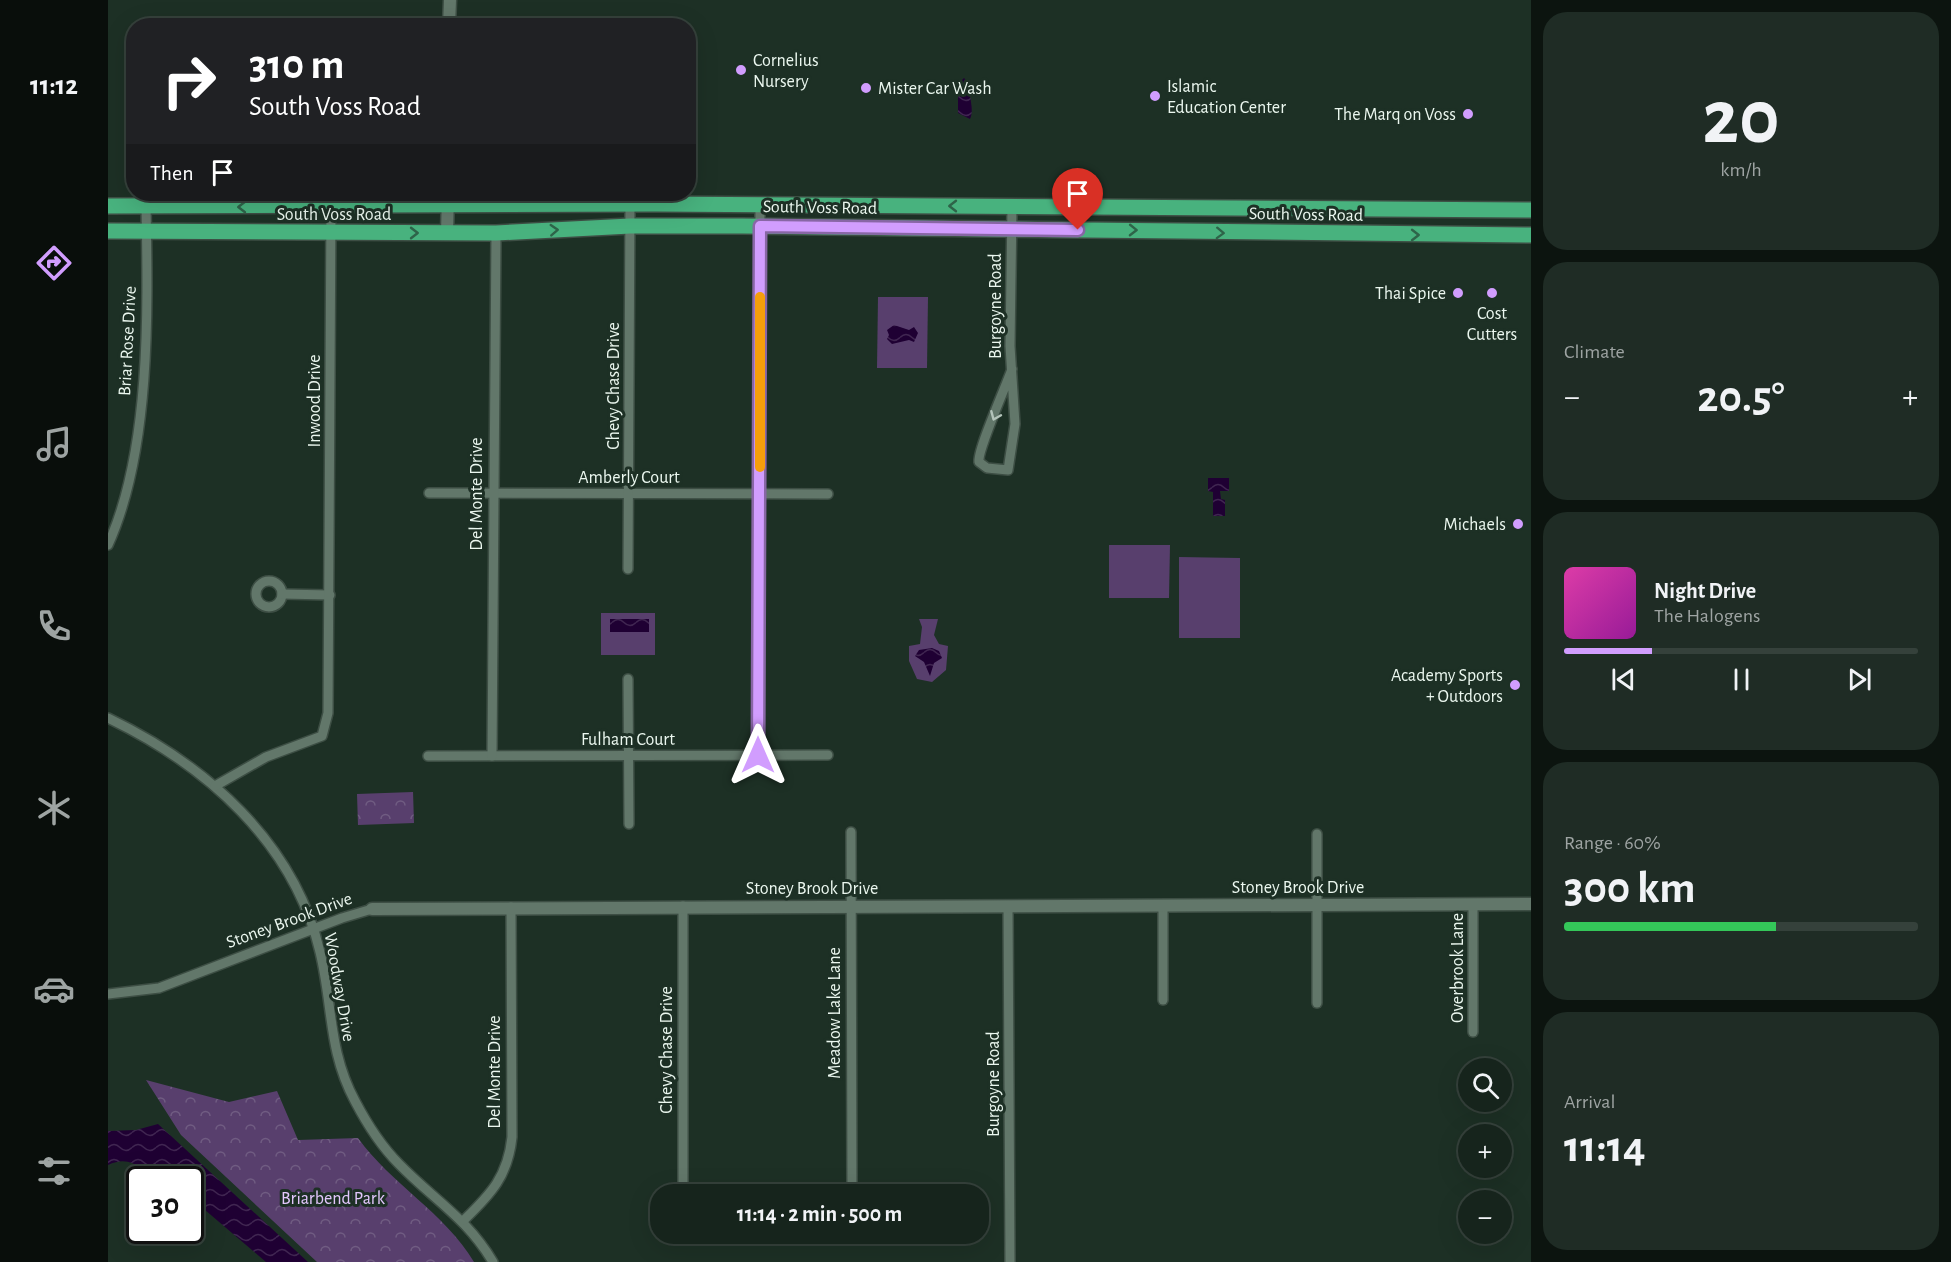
<!DOCTYPE html>
<meta charset="utf-8">
<style>
:root{--surface:#16241c;--page:#1f2c25;--text:#f1f3f6;--muted:#9ea4a3;--line:#35413b;--accent:#d19dfe}
body{margin:0;font-family:"Alegreya Sans",sans-serif;background:var(--page);color:var(--text);height:100vh;display:flex;flex-direction:column;font-size:22px;white-space:nowrap}
*{box-sizing:border-box;margin:0}
p{font-size:20px;color:var(--muted)}
.icon{flex:none;width:33px;height:33px;fill:none;stroke:currentColor;stroke-width:2;stroke-linecap:round;stroke-linejoin:round}
.map{position:relative;flex:1;overflow:hidden}
.sheet{display:flex;flex-direction:column;gap:12px;padding:12px;background:#0c140f;width:420px}
.sheet>*{flex:none}
.top-card{position:absolute;left:18px;top:18px;width:570px;height:183px;border-radius:24px;box-shadow:0 6px 24px #0002,0 0 0 2px var(--line);background:#202124;color:#fff;overflow:hidden}
.buttons{position:absolute;left:1350px;top:1058px;display:grid;gap:12px}
.buttons a{display:grid;place-items:center;width:54px;height:54px;border-radius:50%;background:var(--surface);box-shadow:0 6px 24px #0002,0 0 0 2px var(--line);font-size:30px}
.speed{position:absolute;left:18px;top:1166px;display:flex;gap:12px;font-size:30px;font-weight:700;text-align:center}
.speed>*{display:grid;place-content:center;width:78px;height:78px;border-radius:50%;background:var(--surface);box-shadow:0 6px 24px #0002,0 0 0 2px var(--line);line-height:1}
.speed .limit{border:3px solid #111;border-radius:9px;background:#fff;color:#111}
.pin{position:absolute;display:grid;place-items:center;width:51px;height:51px;color:#fff;margin:-62px -26px;border-radius:50% 50% 50% 0;rotate:-45deg;box-shadow:0 0 6px #0007}
.pin .icon{rotate:45deg}
.me{position:absolute;width:66px;margin:-33px;rotate:0deg;stroke-linejoin:round;filter:drop-shadow(0 0 4px #0008)}
.turn{display:flex;align-items:center;gap:21px;height:126px;padding:0 24px;font-size:27px}
.turn .icon{width:78px;height:78px;stroke-width:2.5}
.turn b{display:block;font-size:42px;line-height:51px}
.then{display:flex;align-items:center;height:57px;padding:0 24px;background:#0003;gap:12px;font-size:22px}
.big{font-size:45px;font-weight:600;line-height:1.1}
.sheet .tile{flex:1;display:flex;flex-direction:column;justify-content:center;gap:9px;min-width:0;padding:0 21px;border-radius:24px;background:var(--page)}
.sheet .dial{align-items:center;gap:0}
.dial b{font-size:78px;line-height:1}
.song{display:flex;align-items:center;gap:18px}
.cover{width:72px;height:72px;border-radius:9px;background:linear-gradient(135deg,hsl(320 70% 55%),hsl(300 70% 35%))}
.played{height:6px;border-radius:3px;background:linear-gradient(90deg,var(--accent) 25%,var(--line) 25%)}
.keys{display:flex;justify-content:space-around;direction:ltr}
.heat{display:flex;justify-content:space-between;align-items:center;font-size:33px;direction:ltr}
.charge{height:9px;border-radius:4px;background:linear-gradient(90deg,#34c759 60%,var(--line) 0)}
.trip{position:absolute;left:542px;top:1184px;width:339px;height:60px;border-radius:24px;background:var(--surface);box-shadow:0 6px 24px #0002,0 0 0 2px var(--line);font-weight:600;line-height:60px;text-align:center}
main{display:flex;flex:1;min-height:0}
.menu{display:flex;flex-direction:column;width:108px;justify-content:space-around;align-items:center;background:#090e0b;color:var(--muted)}
.menu .icon{width:42px;height:42px}
.menu .on{color:var(--accent)}
.menu b{font-size:27px;color:var(--text)}
.map>svg:first-child{display:block}
.green{fill:#583f6d}
.park{fill:url(#park-crowns)}
.water{fill:url(#water-waves)}
.lines{fill:none;stroke-linecap:round;stroke-linejoin:round}
.minor-casing{stroke:#3d4e44;stroke-width:12}
.tertiary-casing{stroke:#3d4e44;stroke-width:15}
.primary-casing{stroke:#3d4e44;stroke-width:18}
.minor{stroke:#62776a;stroke-width:9}
.tertiary{stroke:#62776a;stroke-width:12}
.primary{stroke:#48b27e;stroke-width:15}
.oneway{stroke:#2e6449}
.oneway2{stroke:#b4c4ba}
.route-casing{stroke:#8866a5;stroke-width:15}
.route{stroke:#d19dfe;stroke-width:10}
.slow{stroke:#f59e0b;stroke-width:10}
.poi-dot{fill:#d19dfe;stroke:#1d3025;stroke-width:2}
.labels{text-anchor:middle;stroke-width:6;stroke-linejoin:round;paint-order:stroke}
.poi-label{font-size:18px;fill:#ebf7ef;stroke:#1d3025;text-anchor:end}
.street-label{font-size:18px;fill:#ebf7ef;stroke:#1d3025}
.park-label{font-size:18px;fill:#e3c7fd;stroke:#1d3025}
</style>
<main>
<nav class="menu">
<b>11:12</b>
<svg class="icon on" aria-label="directions" viewBox="0 0 24 24"><path d="M12 3l9 9-9 9-9-9zM9 14v-3h6M13 9l2 2-2 2"/></svg>
<svg class="icon" aria-label="music" viewBox="0 0 24 24"><path d="M9 18V5l10-2v13"/><circle cx="6" cy="18" r="3"/><circle cx="16" cy="16" r="3"/></svg>
<svg class="icon" aria-label="phone" viewBox="0 0 24 24"><path d="M5 4h4l2 5-3 2q2 4 5 5l2-3 5 2v4C11 20 4 13 5 4z"/></svg>
<svg class="icon" aria-label="climate" viewBox="0 0 24 24"><path d="M12 3v18M4 7l16 10M4 17L20 7"/></svg>
<svg class="icon" aria-label="car" viewBox="0 0 24 24"><path d="M5 17H2v-5l4-1 3-4h7l3 4 3 1v5h-3M9 17h6M6 11h13"/><circle cx="7" cy="17" r="2"/><circle cx="17" cy="17" r="2"/></svg>
<svg class="icon" aria-label="filters" viewBox="0 0 24 24"><path d="M4 7h16M4 17h16"/><circle cx="9" cy="7" r="2"/><circle cx="15" cy="17" r="2"/></svg>
</nav>
<div class="map">
<svg width="1423" height="1262" viewBox="0 0 1423 1262">
<defs>
<pattern id="park-crowns" width="20" height="18" patternUnits="userSpaceOnUse" patternTransform="scale(1.5)"><rect width="20" height="18" fill="#583f6d"/><path d="M2 6a3 3 0 1 1 6 0M12 15a3 3 0 1 1 6 0" fill="none" stroke="#705c82"/></pattern>
<pattern id="water-waves" width="16" height="10" patternUnits="userSpaceOnUse" patternTransform="scale(1.5)"><rect width="16" height="10" fill="#1f0033"/><path d="M0 5q4-4 8 0t8 0" fill="none" stroke="#402651"/></pattern>
</defs>
<rect width="100%" height="100%" fill="#1d3025"/>
<!-- green -->
<g class="green">
<path d="M770 297H820L819 368H769Z"/>
<path d="M1001 545H1062L1061 598H1001Z"/>
<path d="M1071 557 1132 558V638H1071Z"/>
<rect x="493" y="613" width="54" height="42"/>
<path d="M811 619H830L826 635 831 644 840 646 838 670 824 682 809 679 801 661V646L812 644 814 627Z"/>
</g>
<!-- park -->
<g class="park">
<path d="M305 792 306 823 250 825 249 794Z"/>
<path d="M38 1080 121 1102 169 1091 190 1140 250 1138C283 1184 337 1213 366 1262H209L73 1135Z"/>
</g>
<!-- water -->
<g class="water">
<path d="M856 78 861 83C860 94 867 110 862 119L850 113V84Z"/>
<path d="M786 325 801 330 806 327 810 333 806 342 801 340 784 344 779 339 781 335 779 330Z"/>
<path d="M1100 478H1121V491H1112L1113 499 1117 500V516H1105V492L1100 491Z"/>
<rect x="502" y="619" width="39" height="13"/>
<path d="M824 648 831 651 834 658 826 663 822 676 816 662 807 656 811 650Z"/>
<path d="M50 1124 200 1262H158L83 1198 82 1179C74 1179 61 1181 53 1179 33 1173 25 1153 0 1165V1131L28 1130Z"/>
</g>
<g class="lines">
<!-- minor casing -->
<g class="minor-casing">
<g id="minor">
<path d="M904 207 902 346 907 424 900 470 879 468 871 462C869 451 898 386 904 369"/>
<path d="M321 493 720 494"/>
<path d="M0 545C43 450 40 310 38 207"/>
<path d="M520 569 522 204"/>
<circle cx="161" cy="594" r="13"/>
<path d="M174 594 222 595"/>
<path d="M520 679 521 824"/>
<path d="M0 718C98 765 186 842 212 952 225 1005 220 1051 247 1101 259 1124 273 1146 291 1164 326 1200 358 1217 385 1262"/>
<path d="M650 755 652 206"/>
<path d="M320 756 720 755"/>
<path d="M384 756 388 233"/>
<path d="M107 786 158 757 214 736 220 713 223 207"/>
<path d="M743 832 744 1194"/>
<path d="M1365 904V1032"/>
<path d="M575 906V1194"/>
<path d="M900 906 902 1262"/>
<path d="M0 994 51 988 234 918 264 909"/>
<path d="M1055 1000V905"/>
<path d="M1209 1003V834"/>
<path d="M356 1220C383 1194 400 1176 404 1137L403 907"/>
<path d="M575 1233V1236L669 1239 744 1237V1233"/>
</g>
</g>
<!-- tertiary casing -->
<g class="tertiary-casing">
<g id="tertiary">
<path d="M341 26 342 0"/>
<path d="M339 233 340 194"/>
<path d="M264 909 1423 904"/>
</g>
</g>
<!-- primary casing -->
<g class="primary-casing">
<g id="primary">
<path d="M0 206 547 204 1423 210"/>
<path d="M0 231 388 233 522 226H634L1423 235"/>
</g>
</g>
<!-- minor -->
<use href="#minor" class="minor"/>
<!-- tertiary -->
<use href="#tertiary" class="tertiary"/>
<!-- primary -->
<use href="#primary" class="primary"/>
</g>
<!-- one-way arrows -->
<defs><path id="oneway-chevron" d="M-2-3.5L2.5 0L-2 3.5" fill="none" stroke-width="1.6" stroke-linecap="round" stroke-linejoin="round" transform="scale(1.5)"/></defs>
<g class="oneway">
<use href="#oneway-chevron" transform="translate(845 206) rotate(-180)"/>
<use href="#oneway-chevron" transform="translate(134 207) rotate(180)"/>
<use href="#oneway-chevron" transform="translate(446 230) rotate(-3)"/>
<use href="#oneway-chevron" transform="translate(1025 230) rotate(1)"/>
<use href="#oneway-chevron" transform="translate(306 233)"/>
<use href="#oneway-chevron" transform="translate(1112 233) rotate(2)"/>
<use href="#oneway-chevron" transform="translate(1307 235)"/>
</g>
<use class="oneway2" href="#oneway-chevron" transform="translate(887 416) rotate(113)"/>
<g class="lines">
<!-- route casing -->
<g class="route-casing">
<path id="route" d="M650 755 652 226 970 230"/>
</g>
<!-- route -->
<use href="#route" class="route"/>
<!-- slow -->
<path class="slow" d="M652 467V297"/>
</g>
<!-- markers -->
<g class="poi-dot">
<circle cx="633" cy="70" r="6"/>
<circle cx="758" cy="88" r="6"/>
<circle cx="1047" cy="96" r="6"/>
<circle cx="1360" cy="114" r="6"/>
<circle cx="1350" cy="293" r="6"/>
<circle cx="1384" cy="293" r="6"/>
<circle cx="1410" cy="524" r="6"/>
<circle cx="1407" cy="685" r="6"/>
</g>
<g class="labels">
<!-- poi labels -->
<g class="poi-label">
<text x="645" y="66" text-anchor="start">Cornelius<tspan x="645" dy="21">Nursery</tspan></text>
<text x="1059" y="92" text-anchor="start">Islamic<tspan x="1059" dy="21">Education Center</tspan></text>
<text x="770" y="94" text-anchor="start">Mister Car Wash</text>
<text x="1348" y="120">The Marq on Voss</text>
<text x="1338" y="299">Thai Spice</text>
<text x="1384" y="319" text-anchor="middle">Cost<tspan x="1384" dy="21">Cutters</tspan></text>
<text x="1398" y="530">Michaels</text>
<text x="1395" y="681">Academy Sports<tspan x="1395" dy="21">+ Outdoors</tspan></text>
</g>
<!-- street labels -->
<g class="street-label">
<text transform="translate(712 207) rotate(1)" y="6">South Voss Road</text>
<text x="226" y="220">South Voss Road</text>
<text transform="translate(1198 214) rotate(1)" y="6">South Voss Road</text>
<text transform="translate(887 306) rotate(-90)" y="6">Burgoyne Road</text>
<text transform="translate(19 341) rotate(-87)" y="6">Briar Rose Drive</text>
<text transform="translate(505 386) rotate(-90)" y="6">Chevy Chase Drive</text>
<text transform="translate(206 401) rotate(-90)" y="6">Inwood Drive</text>
<text x="521" y="483">Amberly Court</text>
<text transform="translate(368 494) rotate(-90)" y="6">Del Monte Drive</text>
<text x="520" y="745">Fulham Court</text>
<text x="1190" y="893">Stoney Brook Drive</text>
<text x="704" y="894">Stoney Brook Drive</text>
<text transform="translate(181 920) rotate(-20)" y="6">Stoney Brook Drive</text>
<text transform="translate(1349 968) rotate(-90)" y="6">Overbrook Lane</text>
<text transform="translate(232 987) rotate(80)" y="6">Woodway Drive</text>
<text transform="translate(726 1013) rotate(-90)" y="6">Meadow Lake Lane</text>
<text transform="translate(558 1050) rotate(-90)" y="6">Chevy Chase Drive</text>
<text transform="translate(386 1072) rotate(-90)" y="6">Del Monte Drive</text>
<text transform="translate(885 1084) rotate(-90)" y="6">Burgoyne Road</text>
</g>
<!-- park labels -->
<g class="park-label">
<text x="225" y="1204">Briarbend Park</text>
</g>
</g>
</svg>
<div class="buttons">
<a><svg class="icon" aria-label="search" viewBox="0 0 24 24"><circle cx="10" cy="10" r="6"/><path d="M15 15l6 6"/></svg></a>
<a>+</a>
<a>−</a>
</div>
<div class="speed"><div class="limit">30</div></div>
<div class="pin" style="left:970px;top:230px;background:#d93025"><svg class="icon" aria-label="arrive" viewBox="0 0 24 24"><path d="M6 21V4h12l-3 4 3 4H6"/></svg></div>
<svg class="me" style="left:650px;top:755px" viewBox="-20 -20 40 40"><path d="M0-17L14 15 0 8-14 15z" fill="#d19dfe" stroke="#fff" stroke-width="4"/></svg>
<div class="trip">11:14 · 2 min · 500 m</div>
<div class="top-card">
<div class="turn"><svg class="icon" aria-label="right" viewBox="0 0 24 24"><path d="M7 20v-9h11M14 6l5 5-5 5"/></svg><div><b>310 m</b>South Voss Road</div></div>
<div class="then">Then<svg class="icon" aria-label="arrive" viewBox="0 0 24 24"><path d="M6 21V4h12l-3 4 3 4H6"/></svg></div>
</div>
</div>
<section class="sheet">
<div class="tile dial"><b>20</b><p>km/h</p></div>
<div class="tile"><p>Climate</p>
<div class="heat"><a>−</a><b class="big">20.5°</b><a>+</a></div>
</div>
<div class="tile">
<div class="song"><i class="cover"></i><div><b>Night Drive</b><p>The Halogens</p></div></div>
<div class="played"></div>
<div class="keys"><svg class="icon" aria-label="previous" viewBox="0 0 24 24"><path d="M18 5L8 12l10 7zM5 5v14"/></svg><svg class="icon" aria-label="pause" viewBox="0 0 24 24"><path d="M8 5v14M16 5v14"/></svg><svg class="icon" aria-label="next" viewBox="0 0 24 24"><path d="M6 5l10 7-10 7zM19 5v14"/></svg></div>
</div>
<div class="tile"><p>Range · 60%</p><b class="big">300 km</b><div class="charge"></div></div>
<div class="tile"><p>Arrival</p><b class="big">11:14</b></div>
</section>
</main>
